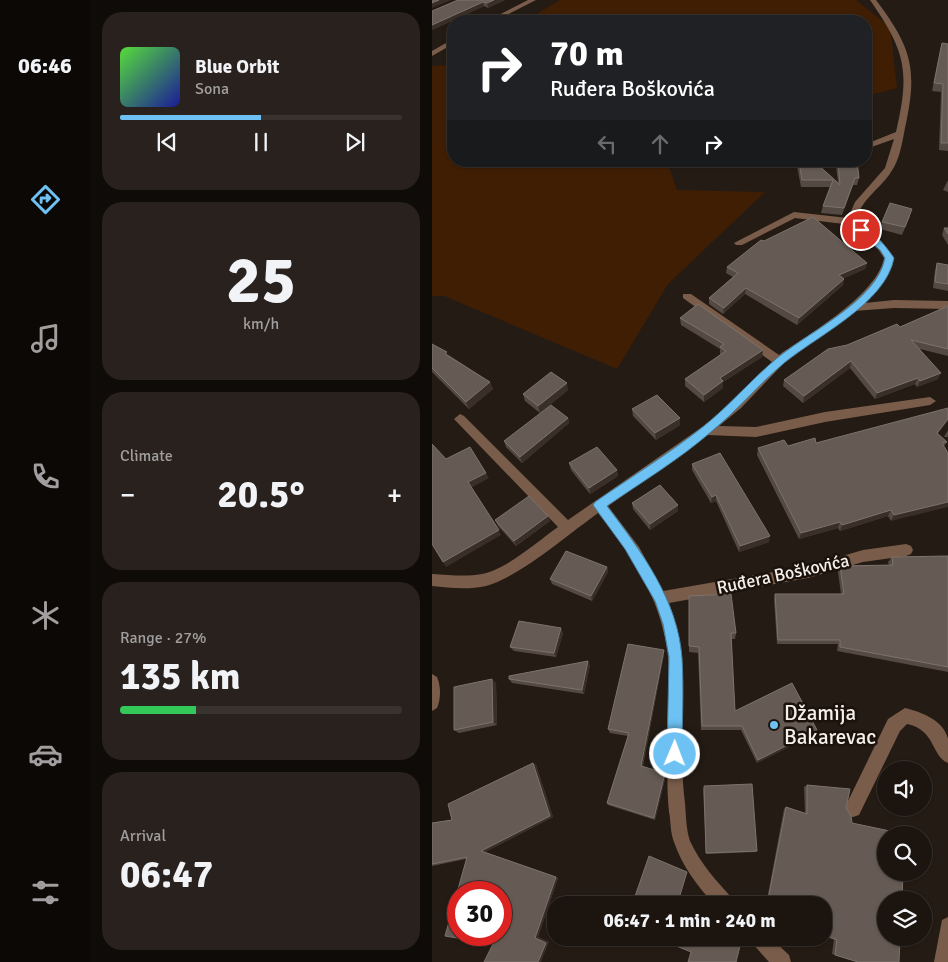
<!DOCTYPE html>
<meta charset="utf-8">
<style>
:root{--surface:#1b140f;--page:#28211d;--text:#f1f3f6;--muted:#a09e9e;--line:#39332f;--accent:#6dc2f3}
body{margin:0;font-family:Signika,sans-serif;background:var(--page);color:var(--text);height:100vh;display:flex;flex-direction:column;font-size:19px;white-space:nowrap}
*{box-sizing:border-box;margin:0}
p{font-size:16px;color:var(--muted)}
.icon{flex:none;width:28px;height:28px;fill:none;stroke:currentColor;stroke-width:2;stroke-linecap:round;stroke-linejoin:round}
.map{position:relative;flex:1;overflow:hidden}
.details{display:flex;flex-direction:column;gap:12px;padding:12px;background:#0f0b08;width:342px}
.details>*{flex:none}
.hud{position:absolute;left:15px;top:15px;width:425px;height:152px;border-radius:20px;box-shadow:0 1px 4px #0004,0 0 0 1px var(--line);background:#202124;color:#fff;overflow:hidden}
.controls{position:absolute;left:445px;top:761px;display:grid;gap:10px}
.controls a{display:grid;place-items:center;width:55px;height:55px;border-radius:50%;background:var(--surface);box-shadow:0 1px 4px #0004,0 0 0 1px var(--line);font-size:25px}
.speed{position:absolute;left:15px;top:881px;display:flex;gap:10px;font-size:25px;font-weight:700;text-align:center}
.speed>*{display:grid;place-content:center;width:65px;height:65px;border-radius:50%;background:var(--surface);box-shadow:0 1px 4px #0004,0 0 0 1px var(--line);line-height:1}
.speed .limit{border:8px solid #d22;background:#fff;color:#111}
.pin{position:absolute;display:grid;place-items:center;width:42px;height:42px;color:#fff;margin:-21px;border:2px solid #fff;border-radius:50%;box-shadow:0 1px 5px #0007}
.me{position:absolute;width:55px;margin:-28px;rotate:1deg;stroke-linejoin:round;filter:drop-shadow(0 0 4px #0008)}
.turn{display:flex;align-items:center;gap:18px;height:105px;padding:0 20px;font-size:22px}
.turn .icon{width:65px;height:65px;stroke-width:2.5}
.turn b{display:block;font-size:35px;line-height:42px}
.lanes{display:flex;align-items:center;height:48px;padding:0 20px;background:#0003;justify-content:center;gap:25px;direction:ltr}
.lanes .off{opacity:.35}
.big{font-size:38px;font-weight:700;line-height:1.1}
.details .card{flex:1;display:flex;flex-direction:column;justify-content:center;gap:8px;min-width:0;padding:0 18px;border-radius:20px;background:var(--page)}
.details .dial{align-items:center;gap:0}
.dial b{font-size:65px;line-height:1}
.song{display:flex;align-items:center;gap:15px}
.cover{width:60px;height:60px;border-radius:8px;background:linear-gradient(135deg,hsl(110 70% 55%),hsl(240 70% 35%))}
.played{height:5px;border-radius:2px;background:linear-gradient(90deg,var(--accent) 50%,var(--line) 50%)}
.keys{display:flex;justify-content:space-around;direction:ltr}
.heat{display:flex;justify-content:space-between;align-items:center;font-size:28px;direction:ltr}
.charge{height:8px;border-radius:4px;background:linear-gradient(90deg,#34c759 27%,var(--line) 0)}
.trip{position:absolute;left:115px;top:896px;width:285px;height:50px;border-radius:20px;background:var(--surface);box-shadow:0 1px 4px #0004,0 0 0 1px var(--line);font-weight:700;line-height:50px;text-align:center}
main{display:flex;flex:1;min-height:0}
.tabs{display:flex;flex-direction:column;width:90px;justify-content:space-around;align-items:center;background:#0b0806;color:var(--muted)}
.tabs .icon{width:35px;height:35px}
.tabs .current{color:var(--accent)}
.tabs b{font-size:22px;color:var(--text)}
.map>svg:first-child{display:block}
.green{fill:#3f1e04}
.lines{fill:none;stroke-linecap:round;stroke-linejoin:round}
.minor{fill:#795d4a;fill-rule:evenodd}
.wall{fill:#554943}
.shaded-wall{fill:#3a2f28}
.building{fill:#665b54;stroke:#7d726c;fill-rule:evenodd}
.route{fill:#6dc2f3;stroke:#477e9e}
.poi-dot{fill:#6dc2f3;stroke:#1b120b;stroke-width:2}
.labels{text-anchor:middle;stroke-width:5;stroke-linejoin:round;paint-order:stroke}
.street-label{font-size:18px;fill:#f5eee9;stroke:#1b120b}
.near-poi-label{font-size:21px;fill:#f5eee9;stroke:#1b120b;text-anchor:start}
</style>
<main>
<nav class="tabs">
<b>06:46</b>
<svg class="icon current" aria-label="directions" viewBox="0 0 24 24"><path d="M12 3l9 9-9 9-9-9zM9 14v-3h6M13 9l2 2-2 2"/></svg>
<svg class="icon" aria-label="music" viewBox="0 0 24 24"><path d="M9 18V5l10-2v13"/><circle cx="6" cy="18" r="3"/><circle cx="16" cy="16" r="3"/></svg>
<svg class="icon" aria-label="phone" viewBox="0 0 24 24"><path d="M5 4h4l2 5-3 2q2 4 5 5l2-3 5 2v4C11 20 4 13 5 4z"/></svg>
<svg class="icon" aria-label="climate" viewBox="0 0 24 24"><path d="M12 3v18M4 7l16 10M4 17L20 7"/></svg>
<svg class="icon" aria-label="car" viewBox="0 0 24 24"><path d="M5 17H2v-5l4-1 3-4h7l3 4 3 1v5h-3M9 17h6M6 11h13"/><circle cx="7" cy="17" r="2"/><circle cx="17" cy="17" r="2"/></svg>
<svg class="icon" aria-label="filters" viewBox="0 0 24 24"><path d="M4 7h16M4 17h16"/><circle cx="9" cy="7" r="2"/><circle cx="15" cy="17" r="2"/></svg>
</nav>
<section class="details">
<div class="card">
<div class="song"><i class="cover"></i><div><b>Blue Orbit</b><p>Sona</p></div></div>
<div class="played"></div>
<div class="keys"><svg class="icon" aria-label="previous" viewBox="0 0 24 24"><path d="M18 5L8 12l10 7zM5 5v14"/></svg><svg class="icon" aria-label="pause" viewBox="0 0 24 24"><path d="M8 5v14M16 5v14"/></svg><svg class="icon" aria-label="next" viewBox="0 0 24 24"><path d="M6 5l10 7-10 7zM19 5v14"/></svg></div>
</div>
<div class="card dial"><b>25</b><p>km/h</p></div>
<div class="card"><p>Climate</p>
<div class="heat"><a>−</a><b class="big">20.5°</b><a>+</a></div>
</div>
<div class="card"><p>Range · 27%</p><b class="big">135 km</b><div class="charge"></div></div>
<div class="card"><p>Arrival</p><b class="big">06:47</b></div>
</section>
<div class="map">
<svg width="516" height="962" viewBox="0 0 516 962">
<rect width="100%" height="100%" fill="#241b14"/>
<!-- green -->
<g class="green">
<path d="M128 0H424L458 27 465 88 434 96V21H93Z"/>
<path d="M21 65V161H235L245 190 333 192 236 284 185 369 12 296H0V66Z"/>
</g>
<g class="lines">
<!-- minor -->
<g class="minor">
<path d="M96 0H104L63 21H55Z"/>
<path d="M438 0H444C480 48 486 69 473 128 470 143 468 159 459 172 449 188 431 198 425 217 434 234 453 241 462 258L458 271 433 303 462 300 516 301V309L462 308 422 311 351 364 309 408 287 426 324 427 393 412 498 397 504 401 498 405 393 422 324 437 276 435 176 506 207 547 231 591 376 566 431 550 474 544 479 546 481 550 479 554 474 556 431 562 376 578 237 603C262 668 244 736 253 803 254 815 254 829 258 841 268 863 285 882 301 899L304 905H283C266 887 250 866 242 842 238 832 239 822 237 812 231 755 245 695 233 638 224 591 196 550 166 513 138 533 86 578 54 586 37 590 17 588 0 586V574C17 575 34 577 50 574 75 569 106 541 126 527L22 419 28 414 32 416 136 520 270 427 301 402 340 362 251 298V294H259L347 355C377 334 445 295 452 258L446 249 420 225 363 218 310 245H304L302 243 362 212 416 218 423 202 453 168 462 139 434 149V144L464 132C478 71 474 52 438 0Z"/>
<path d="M21 39V44L0 56V51Z"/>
<path d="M282 161H344L314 167 285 166 282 165Z"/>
<path d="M0 674 5 677C9 686 9 699 5 708L0 711Z"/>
<path d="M473 708C489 712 512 720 516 739 516 746 516 755 516 763 499 756 504 730 475 724L468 731 427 815 421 817 415 815 413 809 415 803 456 719Z"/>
<path d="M516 917V962H502L510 920Z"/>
<path d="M318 938H339L357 955 359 962H337L321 944Z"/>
</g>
</g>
<!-- wall -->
<g class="wall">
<path d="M26 0H73L56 8 52 6 0 30V11Z"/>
<path d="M510 43 516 44V151L507 150 509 92 500 91 508 50Z"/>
<path d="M364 161H382L406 182 404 166 405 161H425L427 178 425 185H421L410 215 389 213 391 206 398 187H369Z"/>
<path d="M516 180V192L511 190Z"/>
<path d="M478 216 470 235 448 229 450 222Z"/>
<path d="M512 228H516V245L510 235Z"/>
<path d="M435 263 433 269 412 278 411 285 365 325 313 294 291 314 277 304V298L301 277 294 273 295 267Z"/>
<path d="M505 263 516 265V291L501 288 503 270Z"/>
<path d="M516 306V356L488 349 506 379 485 387 483 384 443 399 418 368 371 403 351 386 352 380 415 345 468 327Z"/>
<path d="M248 318 331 350 330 357 291 382V388L272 402 253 386V379L289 354H288V349L249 325Z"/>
<path d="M0 344 58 382 61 389 37 409 0 372Z"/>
<path d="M136 390 108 413 93 401 91 394Z"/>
<path d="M200 409 248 418V425L224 440 201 416Z"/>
<path d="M136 418 137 423 90 463 74 447 72 441Z"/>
<path d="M516 430V437H512Z"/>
<path d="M506 434 515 442 459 521 456 516 408 531 406 528 367 539 325 455 326 448 356 446 384 443Z"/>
<path d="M137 463 185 470 186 476 158 494 139 470Z"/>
<path d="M260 464 337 542 307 552 284 501 279 503 260 470Z"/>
<path d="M200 503 246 511 218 530 201 509Z"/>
<path d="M63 520 118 521 84 546 66 526Z"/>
<path d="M516 556V672L405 651 406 644H345L342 599 343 594H409L406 572 408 566 457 565 456 562 460 557Z"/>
<path d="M175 567 176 572 160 601 120 584 118 579Z"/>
<path d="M257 596 304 633 303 639H299L303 711 385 730 382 734 325 763 309 730H269L266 653 257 652Z"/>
<path d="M131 633 124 657 82 651 78 647Z"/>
<path d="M232 654 211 766 234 775 223 820 176 805 175 803 196 736 178 733 176 729Z"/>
<path d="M158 665 152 694 80 683 77 679Z"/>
<path d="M64 683 65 725 27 733 22 730Z"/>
<path d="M101 763 104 765 121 817 53 852 126 878 106 937 117 942 61 944 34 859 0 866V823L20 820Z"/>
<path d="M375 785 414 808 426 962 400 954 402 939 391 905H334L352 809 354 807 373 813 372 787Z"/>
<path d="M271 788 325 851 324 852 274 854Z"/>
</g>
<!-- shaded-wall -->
<g class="shaded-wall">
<path d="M7 0H19L0 8V3Z"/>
<path d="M62 0H73L56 8 55 3Z"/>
<path d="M51 2 52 6 0 30V25Z"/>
<path d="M423 178 421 185 410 215 412 208Z"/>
<path d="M435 263 433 269 406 281 407 275Z"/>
<path d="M412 279 411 285 365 325 367 318Z"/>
<path d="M314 288 313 294 291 314 292 308Z"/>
<path d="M331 350 330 357 291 382V388L272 402V395L288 378Z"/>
<path d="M419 361 418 368 371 403 372 396Z"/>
<path d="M509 373 506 379 485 387 488 381Z"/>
<path d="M486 378 483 384 443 399 445 393Z"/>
<path d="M58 382 61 389 37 409 34 402Z"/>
<path d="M135 383 136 390 108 413 106 406Z"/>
<path d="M136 418 137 423 90 463 88 457Z"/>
<path d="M248 418V425L224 440 223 433Z"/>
<path d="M516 419V421L502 439 505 433Z"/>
<path d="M185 470 186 476 158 494 157 488Z"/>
<path d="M54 473 57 478 39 488 36 482Z"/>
<path d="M284 495V501L279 503 280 497Z"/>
<path d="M516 502V507L459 521 462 515Z"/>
<path d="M246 505V511L218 530V524Z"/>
<path d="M459 510 456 516 408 531 410 525Z"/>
<path d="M116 516 118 521 84 546 82 541Z"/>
<path d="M408 522 406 528 367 539 369 533Z"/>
<path d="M67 530 69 535 14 567 11 562Z"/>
<path d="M338 536 337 542 307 552 308 546Z"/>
<path d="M175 567 176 572 160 601 159 596Z"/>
<path d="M129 628 131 633 124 657 122 653Z"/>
<path d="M232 650V654L210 768 209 766Z"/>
<path d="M156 661 158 665 152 694 150 690Z"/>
<path d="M60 679 64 683 65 725 61 722Z"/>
<path d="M385 730 382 734 325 763 326 760Z"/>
<path d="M101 763 104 765 121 817 53 852 126 878 106 937 117 942 109 962H106L103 938 49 851Z"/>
<path d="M233 773 234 775 223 820 222 818Z"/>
</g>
<!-- building -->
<g class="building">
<path d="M0 0H7L0 3Z"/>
<path d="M26 0H62L55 3 51 2 0 25V11Z"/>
<path d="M510 43 516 44V143H509L511 84 502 83Z"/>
<path d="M367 161H382L408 185 406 161H425L427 178H423L412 208 391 206 401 180H370Z"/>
<path d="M458 203 480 209 473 227 450 222Z"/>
<path d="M381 217 435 263 407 275 412 279 367 318 314 288 292 308 277 298 306 273 295 267 329 240 332 241Z"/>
<path d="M512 228H516V234Z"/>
<path d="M505 263 516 265V284L503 282Z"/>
<path d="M266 304 331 350 288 378 291 381 272 395 253 379 294 351 288 347 292 344 248 318Z"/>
<path d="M516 306V349L479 340 509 373 488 381 486 378 445 393 419 361 372 396 352 380 396 349 415 345 465 324 468 327Z"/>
<path d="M0 344 15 352 13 354 58 382 34 402 0 368Z"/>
<path d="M119 372 135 383 106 406 91 394Z"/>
<path d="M225 395 248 418 223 433 200 409Z"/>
<path d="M119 405 136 418 88 457 72 441Z"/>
<path d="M516 408V419L505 433 515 442 510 443 516 453V502L462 515 459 510 410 525 408 522 369 533 326 448 352 440 356 446 383 438 384 443Z"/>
<path d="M0 444 14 459 38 447 54 473 36 482 67 530 11 562 0 544Z"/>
<path d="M165 447 185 470 157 488 137 463Z"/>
<path d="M288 453 338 536 308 546 284 495 280 497 260 464Z"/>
<path d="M228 485 246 505 218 524 200 503Z"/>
<path d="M97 496 116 516 82 541 63 520Z"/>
<path d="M134 551 175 567 159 596 118 579Z"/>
<path d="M516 556V667L408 647V640H346L343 594H412L408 566 461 565 460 557Z"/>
<path d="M299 594 304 633H299L303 711 360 683 385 730 326 760 310 726H270L267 647 257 646V596Z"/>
<path d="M87 621 129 628 122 653 78 647Z"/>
<path d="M196 644 232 650 209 766 233 773 222 818 175 803 197 733 176 729Z"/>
<path d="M156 661 150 690 77 679V676Z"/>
<path d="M60 679 61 722 22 730V687Z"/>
<path d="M101 763 118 816 49 851 124 877 103 938 114 943 106 962H52L61 944 13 936 35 857 0 864V823L20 820 16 804ZM26 892H69V935H26Z"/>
<path d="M320 784 325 851 274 853 272 786Z"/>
<path d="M375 785 418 789 414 808 419 816 420 823 472 834V835H454V872H471L470 900H454V938H468L467 962H426L403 955 405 940 391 935V905H335L354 807 375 814Z"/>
<path d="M217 856 255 872 245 905H200Z"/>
<path d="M225 938H310L304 962H256L259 952Z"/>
</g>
<!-- route -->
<path class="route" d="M426 228C439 226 455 248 462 258 454 303 385 336 352 363 327 384 306 410 280 431 248 459 210 482 175 506 209 551 246 600 250 658 252 690 250 722 250 754L248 759 243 761 238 759 235 754 237 657 231 624 223 601 193 549 161 505 163 502C199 477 238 453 272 426 298 405 319 380 344 359 376 332 445 301 453 258L448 250 426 232Z"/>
<!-- markers -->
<circle class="poi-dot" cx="342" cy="725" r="5"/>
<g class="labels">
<!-- street labels -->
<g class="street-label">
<text transform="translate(351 574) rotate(-12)" y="6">Ruđera Boškovića</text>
</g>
<!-- near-poi labels -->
<g class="near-poi-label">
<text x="352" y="720">Džamija<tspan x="352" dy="24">Bakarevac</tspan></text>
</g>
</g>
</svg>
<div class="controls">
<a><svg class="icon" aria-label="sound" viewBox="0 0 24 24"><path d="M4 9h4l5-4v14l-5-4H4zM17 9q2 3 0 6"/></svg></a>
<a><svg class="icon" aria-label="search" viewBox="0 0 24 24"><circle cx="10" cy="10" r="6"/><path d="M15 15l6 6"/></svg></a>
<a><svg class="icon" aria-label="layers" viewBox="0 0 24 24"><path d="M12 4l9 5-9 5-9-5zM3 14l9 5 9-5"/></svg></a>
</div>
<div class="speed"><div class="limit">30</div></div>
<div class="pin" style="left:429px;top:230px;background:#d93025"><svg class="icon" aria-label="arrive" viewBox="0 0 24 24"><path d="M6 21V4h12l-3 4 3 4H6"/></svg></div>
<svg class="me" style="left:243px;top:754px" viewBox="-20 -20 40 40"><circle r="17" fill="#6dc2f3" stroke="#fff" stroke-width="3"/><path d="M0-11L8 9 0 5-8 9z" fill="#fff"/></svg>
<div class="trip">06:47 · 1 min · 240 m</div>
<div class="hud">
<div class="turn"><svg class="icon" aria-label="right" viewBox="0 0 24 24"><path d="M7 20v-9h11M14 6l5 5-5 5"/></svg><div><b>70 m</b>Ruđera Boškovića</div></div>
<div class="lanes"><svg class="icon off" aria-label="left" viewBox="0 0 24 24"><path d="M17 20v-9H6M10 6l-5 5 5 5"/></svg><svg class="icon off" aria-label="ahead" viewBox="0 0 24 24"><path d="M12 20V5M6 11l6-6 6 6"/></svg><svg class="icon" aria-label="right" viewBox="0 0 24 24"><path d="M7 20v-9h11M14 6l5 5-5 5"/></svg></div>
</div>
</div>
</main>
